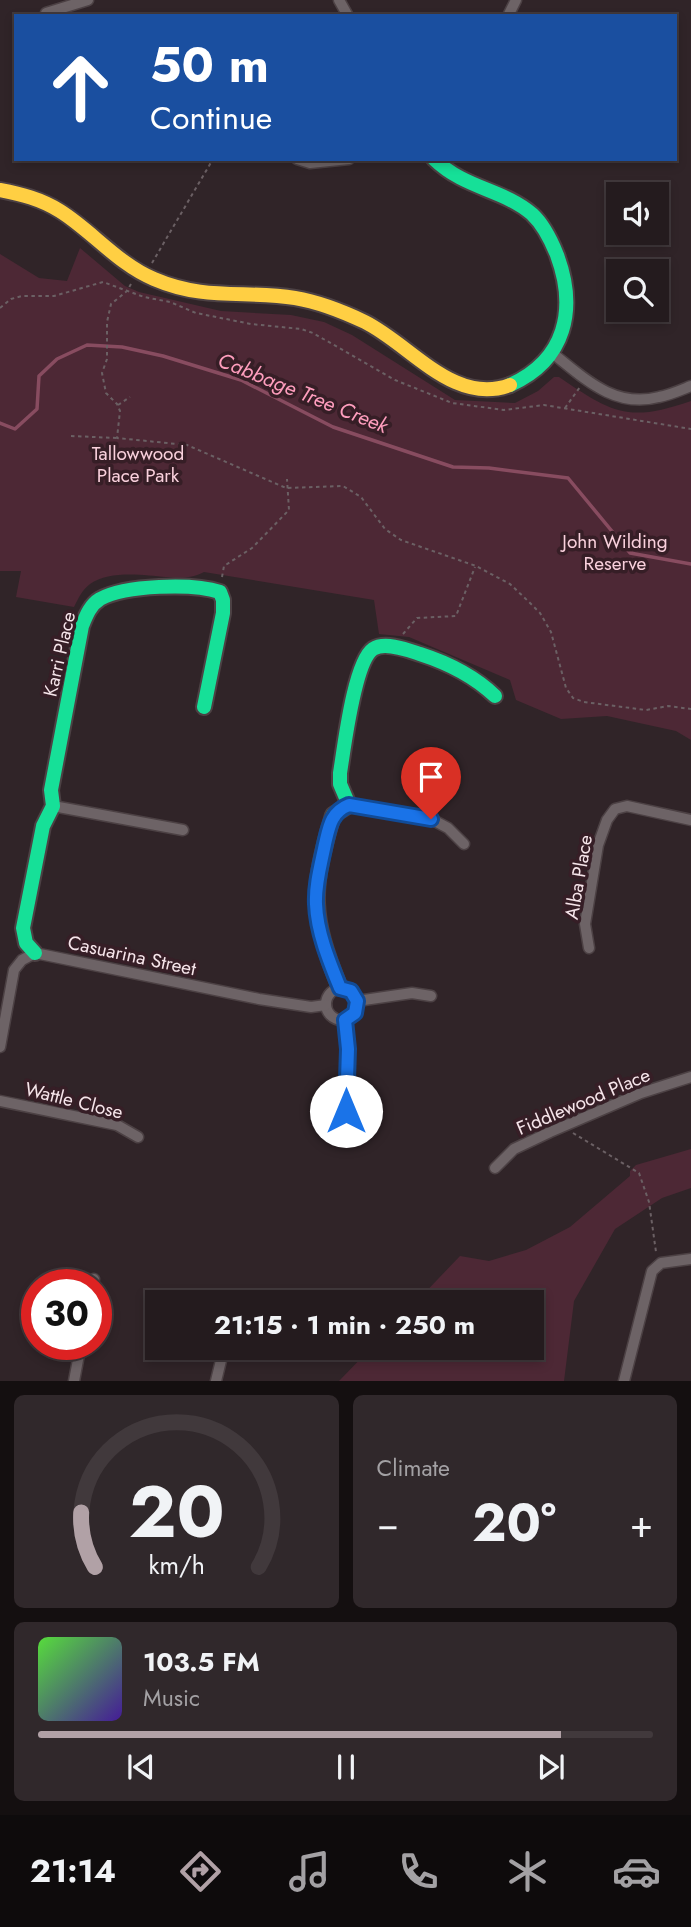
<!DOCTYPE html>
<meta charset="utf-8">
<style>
:root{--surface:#241b1e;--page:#30282b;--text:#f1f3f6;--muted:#a3a1a4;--line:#41393c;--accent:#b1a1a6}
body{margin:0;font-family:Jost,sans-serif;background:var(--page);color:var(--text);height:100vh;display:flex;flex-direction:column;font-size:26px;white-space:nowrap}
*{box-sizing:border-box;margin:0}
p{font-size:23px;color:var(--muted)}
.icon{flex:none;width:38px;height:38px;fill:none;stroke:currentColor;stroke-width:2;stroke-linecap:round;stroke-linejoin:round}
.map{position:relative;height:1381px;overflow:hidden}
.details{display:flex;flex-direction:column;gap:14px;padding:14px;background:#140f10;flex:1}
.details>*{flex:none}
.hud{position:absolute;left:14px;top:14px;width:663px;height:147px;border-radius:0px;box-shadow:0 4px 10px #0003,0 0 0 2px var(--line);background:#1a4fa0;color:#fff;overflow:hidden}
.controls{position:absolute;left:606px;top:182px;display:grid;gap:14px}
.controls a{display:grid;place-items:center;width:63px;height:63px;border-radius:0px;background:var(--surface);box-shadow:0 4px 10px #0003,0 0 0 2px var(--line);font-size:35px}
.speed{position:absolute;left:21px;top:1269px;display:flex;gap:14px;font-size:35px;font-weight:700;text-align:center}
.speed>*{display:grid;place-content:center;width:91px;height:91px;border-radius:50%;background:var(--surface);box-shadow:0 4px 10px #0003,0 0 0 2px var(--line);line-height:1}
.speed .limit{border:10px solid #d22;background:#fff;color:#111}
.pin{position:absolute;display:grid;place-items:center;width:60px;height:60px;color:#fff;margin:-72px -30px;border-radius:50% 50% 50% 0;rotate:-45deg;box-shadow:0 0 7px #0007}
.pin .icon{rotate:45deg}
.me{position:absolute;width:77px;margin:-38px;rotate:0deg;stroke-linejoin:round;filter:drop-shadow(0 0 5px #0008)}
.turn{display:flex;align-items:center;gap:24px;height:147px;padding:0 21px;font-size:32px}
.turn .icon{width:91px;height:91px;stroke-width:2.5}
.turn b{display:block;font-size:49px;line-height:60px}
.big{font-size:52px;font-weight:700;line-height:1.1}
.details .card{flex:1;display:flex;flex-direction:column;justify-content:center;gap:10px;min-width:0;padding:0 24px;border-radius:10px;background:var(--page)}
.details .dial{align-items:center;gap:0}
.dial svg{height:182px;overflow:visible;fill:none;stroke:var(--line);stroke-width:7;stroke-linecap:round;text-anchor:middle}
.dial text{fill:var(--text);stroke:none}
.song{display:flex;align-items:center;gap:21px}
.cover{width:84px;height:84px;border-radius:10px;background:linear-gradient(135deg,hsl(110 70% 55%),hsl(260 70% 35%))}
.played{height:7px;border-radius:4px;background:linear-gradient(90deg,var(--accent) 85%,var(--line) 85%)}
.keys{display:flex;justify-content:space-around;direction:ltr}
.heat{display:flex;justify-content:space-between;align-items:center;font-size:38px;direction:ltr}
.details .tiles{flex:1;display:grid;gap:14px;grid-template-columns:1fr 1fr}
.card:last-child{grid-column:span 2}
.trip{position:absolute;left:145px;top:1290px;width:399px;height:70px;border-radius:0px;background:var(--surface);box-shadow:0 4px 10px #0003,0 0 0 2px var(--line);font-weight:700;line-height:70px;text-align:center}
.tabs{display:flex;height:112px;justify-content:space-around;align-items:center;background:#0e0b0c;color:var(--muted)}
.tabs .icon{width:49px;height:49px}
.tabs .selected{color:var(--accent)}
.tabs b{font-size:32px;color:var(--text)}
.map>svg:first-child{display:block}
.green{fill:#4d2835}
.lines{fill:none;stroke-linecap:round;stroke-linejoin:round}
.stream{stroke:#884c60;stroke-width:3.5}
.street-casing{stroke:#4c4144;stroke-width:13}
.fast-casing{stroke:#4c4144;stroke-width:18}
.slow-casing{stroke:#4c4144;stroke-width:18}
.path{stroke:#6b6064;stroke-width:2;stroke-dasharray:3.5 3.5;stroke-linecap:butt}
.street{stroke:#6d6366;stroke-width:10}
.fast{stroke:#16e098;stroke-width:14}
.slow{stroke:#ffcf43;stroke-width:14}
.route-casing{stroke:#114b97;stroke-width:18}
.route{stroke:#1a73e8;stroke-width:12}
.labels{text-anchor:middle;stroke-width:7;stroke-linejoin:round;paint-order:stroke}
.park-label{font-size:19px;fill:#f9d0dc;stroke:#361e26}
.street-label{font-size:19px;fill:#f6e5ea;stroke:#361e26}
.water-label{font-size:21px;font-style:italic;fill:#fe9dbd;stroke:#361e26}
</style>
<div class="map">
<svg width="691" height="1381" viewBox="0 0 691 1381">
<rect width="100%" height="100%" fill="#302428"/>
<!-- green -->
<g class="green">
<path d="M80 248 125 286 139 292 221 311 291 315 324 322 352 335 455 400 515 403 538 391 554 377H559C612 413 628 423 691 401V740L676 731 607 716 561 719 516 700 510 680 409 637 379 634 374 600 204 572C191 579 180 578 166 577 144 575 109 570 90 584 82 590 78 599 74 607L16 597 21 571H0V254L39 278 67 281Z"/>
<path d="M691 1149V1188L662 1198 615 1229 574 1301 564 1381H339L371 1348H532V1302H416L460 1256 489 1261 526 1250 570 1227 630 1176V1171L636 1165Z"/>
</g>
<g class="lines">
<!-- stream -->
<path class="stream" d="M0 423 15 429 37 409 39 376 57 359 87 345 122 347 163 356 241 380 333 427 453 467 489 468 568 478 630 553 691 564"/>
<!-- street casing -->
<g class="street-casing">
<g id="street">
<path d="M339 0 348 16"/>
<path d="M46 13 88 0"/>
<path d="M508 16 516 0"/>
<path d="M297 159 310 163 349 159"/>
<path d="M551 352C584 378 614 409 659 397 670 395 681 390 691 386"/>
<path d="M349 805 431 819 448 828 464 844"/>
<path d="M53 806 183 830"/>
<path d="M589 948 585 924 598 845 607 820 615 809 627 806 691 820"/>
<circle cx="342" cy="1004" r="16"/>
<path d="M357 1001 412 993 431 996"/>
<path d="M345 1019 348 1049 346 1111"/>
<path d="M0 1047 14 970 22 960 35 953 259 999 311 1007 326 1005"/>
<path d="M0 1101 117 1125 138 1137"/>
<path d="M495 1168 514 1149 550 1132 641 1093 691 1077"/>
<path d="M93 1284 94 1279"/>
<path d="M74 1381 81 1344"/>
<path d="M216 1381 224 1348"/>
<path d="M624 1381 652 1271 661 1263 691 1259"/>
</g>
</g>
<!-- fast casing -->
<g class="fast-casing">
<g id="fast">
<path d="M434 159C465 189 503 189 532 214 544 225 551 240 557 255 577 309 566 360 510 385"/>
<path d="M35 953 26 943 23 928 43 826 53 806 51 790 82 626C86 616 90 605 100 599 125 585 193 583 220 592L223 600V613L204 707"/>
<path d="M340 988C310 915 311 890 333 815L349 805 340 784V773C344 749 354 662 373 649 385 641 408 650 420 654 448 663 474 676 495 696"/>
</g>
</g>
<!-- slow casing -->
<g class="slow-casing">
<path id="slow" d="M0 190C21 194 41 199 60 211 92 231 118 264 154 279 205 301 245 290 295 298 319 302 344 312 365 322 411 345 454 406 510 385"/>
</g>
<!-- path -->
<g class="path">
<path d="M152 263 213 159"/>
<path d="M131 284 127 291 111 304 107 322V359L102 373 106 393 117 404 120 411 117 438 187 445 286 488 343 486 361 497 385 529 401 540 476 566 510 584 528 601 540 613 551 632 566 688 573 698 584 702 646 710 668 706 691 709"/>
<path d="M0 308 11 299 22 296H54L103 282 144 297 170 302 196 313 251 324 301 329 313 333 395 380 452 403 504 410 544 405 691 429"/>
<path d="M118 405 130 397"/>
<path d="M565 408 580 387"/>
<path d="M71 436 116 438"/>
<path d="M222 577 224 566 252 548 289 510 287 479"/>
<path d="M403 634 417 618 456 616 475 567"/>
<path d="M573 1133 639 1173 649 1202 656 1252"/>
</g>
<!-- street -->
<use href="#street" class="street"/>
<!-- fast -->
<use href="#fast" class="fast"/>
<!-- slow -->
<use href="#slow" class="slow"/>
</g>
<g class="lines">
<!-- route casing -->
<g class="route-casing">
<path id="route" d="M346 1111 348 1049 345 1020 355 1013 357 1001 351 991 340 988C329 961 317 932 316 904 315 884 321 864 325 844 329 827 331 812 349 805L431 819"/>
</g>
<!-- route -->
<use href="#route" class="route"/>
</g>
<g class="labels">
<!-- park labels -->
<g class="park-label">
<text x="138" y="460">Tallowwood<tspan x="138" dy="22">Place Park</tspan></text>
<text x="615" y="548">John Wilding<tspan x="615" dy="22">Reserve</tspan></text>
</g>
<!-- street labels -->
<g class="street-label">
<text transform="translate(59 654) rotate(-77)" y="7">Karri Place</text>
<text transform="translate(578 877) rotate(-80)" y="7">Alba Place</text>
<text transform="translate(132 955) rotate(12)" y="7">Casuarina Street</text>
<text transform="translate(74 1100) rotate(14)" y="7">Wattle Close</text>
<text transform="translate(583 1101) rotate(-23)" y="7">Fiddlewood Place</text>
</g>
<!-- water labels -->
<g class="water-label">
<text transform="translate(303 393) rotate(22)" y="7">Cabbage Tree Creek</text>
</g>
</g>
</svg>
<div class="controls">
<a><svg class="icon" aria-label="sound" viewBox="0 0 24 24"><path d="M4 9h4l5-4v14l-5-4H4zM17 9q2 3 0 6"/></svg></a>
<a><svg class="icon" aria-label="search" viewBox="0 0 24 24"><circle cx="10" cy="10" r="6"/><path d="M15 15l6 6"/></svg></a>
</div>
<div class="speed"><div class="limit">30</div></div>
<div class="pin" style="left:431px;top:819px;background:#d93025"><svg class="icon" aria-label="arrive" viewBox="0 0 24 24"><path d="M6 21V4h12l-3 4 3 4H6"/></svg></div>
<svg class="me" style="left:346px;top:1111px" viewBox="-20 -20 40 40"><circle r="19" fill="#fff"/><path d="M0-13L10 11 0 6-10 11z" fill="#1a73e8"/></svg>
<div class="trip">21:15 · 1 min · 250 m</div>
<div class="hud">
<div class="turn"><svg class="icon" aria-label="ahead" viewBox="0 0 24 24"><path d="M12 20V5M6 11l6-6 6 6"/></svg><div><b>50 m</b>Continue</div></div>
</div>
</div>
<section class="details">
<div class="tiles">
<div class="card dial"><svg viewBox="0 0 100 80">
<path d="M14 69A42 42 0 1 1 86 69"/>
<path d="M14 69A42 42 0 0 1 8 45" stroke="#b1a1a6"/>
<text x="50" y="56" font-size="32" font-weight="700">20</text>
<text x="50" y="72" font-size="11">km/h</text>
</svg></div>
<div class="card"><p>Climate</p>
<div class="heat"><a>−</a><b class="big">20°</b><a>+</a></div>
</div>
<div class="card">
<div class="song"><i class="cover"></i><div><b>103.5 FM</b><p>Music</p></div></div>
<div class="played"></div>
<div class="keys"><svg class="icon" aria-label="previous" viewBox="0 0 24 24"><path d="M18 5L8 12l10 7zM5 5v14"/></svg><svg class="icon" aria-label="pause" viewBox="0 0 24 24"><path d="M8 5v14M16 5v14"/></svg><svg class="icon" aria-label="next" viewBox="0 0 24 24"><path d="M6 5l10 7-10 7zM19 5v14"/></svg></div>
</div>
</div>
</section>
<nav class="tabs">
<b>21:14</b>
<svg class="icon selected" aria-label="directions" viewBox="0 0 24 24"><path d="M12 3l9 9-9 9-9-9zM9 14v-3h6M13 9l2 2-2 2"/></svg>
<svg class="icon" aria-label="music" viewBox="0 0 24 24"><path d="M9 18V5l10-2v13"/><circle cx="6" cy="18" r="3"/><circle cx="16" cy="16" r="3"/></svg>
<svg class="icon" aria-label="phone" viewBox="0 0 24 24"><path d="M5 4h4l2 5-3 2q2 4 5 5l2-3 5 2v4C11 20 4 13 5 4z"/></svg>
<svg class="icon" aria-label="climate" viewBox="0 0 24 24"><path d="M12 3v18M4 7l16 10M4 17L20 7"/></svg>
<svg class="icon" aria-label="car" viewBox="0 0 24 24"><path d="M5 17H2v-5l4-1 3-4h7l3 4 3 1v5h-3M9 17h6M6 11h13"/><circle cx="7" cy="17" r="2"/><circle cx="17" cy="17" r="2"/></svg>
</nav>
